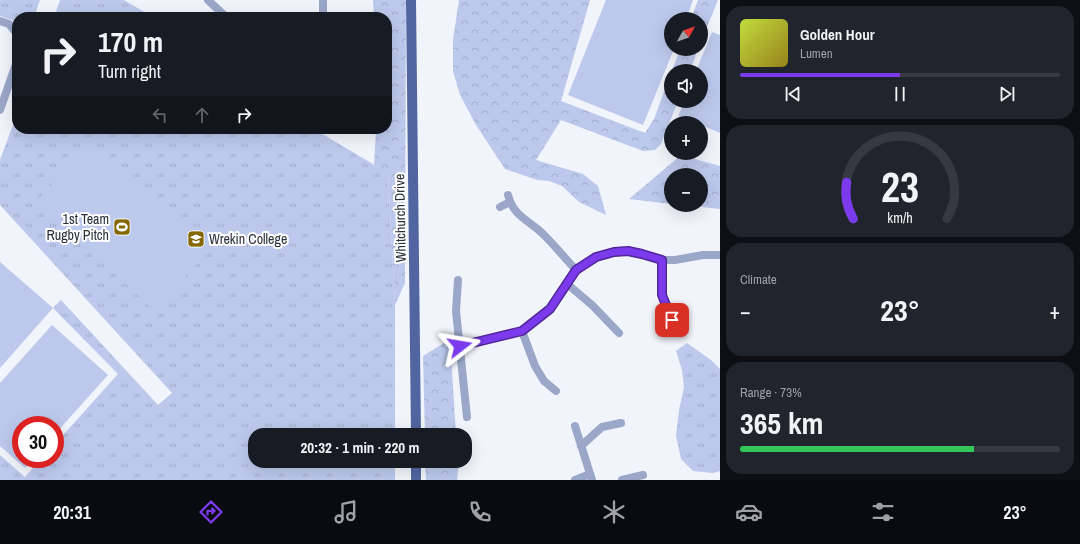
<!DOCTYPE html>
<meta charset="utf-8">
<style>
:root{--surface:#171b24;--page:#20242c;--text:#f1f3f6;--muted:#9ea1a6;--line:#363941;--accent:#7c3aed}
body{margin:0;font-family:"Archivo Narrow",sans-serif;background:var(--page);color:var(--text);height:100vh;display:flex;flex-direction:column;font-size:15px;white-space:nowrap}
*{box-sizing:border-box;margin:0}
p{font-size:13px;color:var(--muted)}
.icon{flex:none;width:22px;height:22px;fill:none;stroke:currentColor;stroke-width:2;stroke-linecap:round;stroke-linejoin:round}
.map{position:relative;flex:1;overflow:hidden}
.sheet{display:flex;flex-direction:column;gap:6px;padding:6px;background:#0d0f14;width:360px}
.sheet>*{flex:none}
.hud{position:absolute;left:12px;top:12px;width:380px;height:122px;border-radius:16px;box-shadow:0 4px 16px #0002;background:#171b24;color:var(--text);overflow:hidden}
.needle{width:26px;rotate:50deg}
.fabs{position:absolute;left:664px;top:12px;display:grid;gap:8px}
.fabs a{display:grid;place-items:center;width:44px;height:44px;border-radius:50%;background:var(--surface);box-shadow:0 4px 16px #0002;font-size:20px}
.speed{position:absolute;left:12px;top:416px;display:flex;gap:8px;font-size:20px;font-weight:700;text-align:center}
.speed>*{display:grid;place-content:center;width:52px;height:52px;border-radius:50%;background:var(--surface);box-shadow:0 4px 16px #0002;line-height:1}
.speed .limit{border:6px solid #d22;background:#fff;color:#111}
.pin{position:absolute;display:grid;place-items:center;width:34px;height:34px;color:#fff;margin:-17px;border-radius:8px;box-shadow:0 2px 6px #0006}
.me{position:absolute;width:44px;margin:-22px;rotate:76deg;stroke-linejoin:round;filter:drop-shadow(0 0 3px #0008)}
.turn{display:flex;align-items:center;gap:14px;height:84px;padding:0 20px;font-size:18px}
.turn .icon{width:52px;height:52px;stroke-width:2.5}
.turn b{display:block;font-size:28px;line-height:34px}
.lanes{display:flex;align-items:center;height:38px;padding:0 20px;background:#0003;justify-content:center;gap:20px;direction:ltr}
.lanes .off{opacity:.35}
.big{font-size:30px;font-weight:800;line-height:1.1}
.sheet .card{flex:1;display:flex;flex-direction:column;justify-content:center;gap:6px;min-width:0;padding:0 14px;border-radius:16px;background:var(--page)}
.sheet .dial{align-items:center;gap:0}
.dial svg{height:104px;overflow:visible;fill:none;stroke:var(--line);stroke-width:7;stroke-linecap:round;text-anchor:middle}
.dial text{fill:var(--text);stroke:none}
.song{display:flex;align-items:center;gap:12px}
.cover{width:48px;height:48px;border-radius:6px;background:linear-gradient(135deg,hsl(70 70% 55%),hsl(50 70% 35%))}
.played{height:4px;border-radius:2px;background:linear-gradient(90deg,var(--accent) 50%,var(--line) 50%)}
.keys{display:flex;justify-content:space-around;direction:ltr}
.heat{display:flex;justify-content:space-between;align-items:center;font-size:22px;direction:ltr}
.charge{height:6px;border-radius:3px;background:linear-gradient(90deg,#34c759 73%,var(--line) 0)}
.trip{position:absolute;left:248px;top:428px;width:224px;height:40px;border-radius:16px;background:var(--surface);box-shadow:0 4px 16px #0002;font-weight:800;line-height:40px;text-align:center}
.tabs{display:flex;height:64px;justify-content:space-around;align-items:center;background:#090b0e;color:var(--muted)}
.tabs .icon{width:28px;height:28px}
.tabs .selected{color:var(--accent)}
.tabs b{font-size:18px;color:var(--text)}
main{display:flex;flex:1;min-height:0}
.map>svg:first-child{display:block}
.grass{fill:url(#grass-tufts)}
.forest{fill:url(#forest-crowns)}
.garden{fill:#bcc9ec}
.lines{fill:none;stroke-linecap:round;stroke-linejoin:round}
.minor{stroke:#9aa7c9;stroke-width:8}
.primary{stroke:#5165a0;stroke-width:10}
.route-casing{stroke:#51269a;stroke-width:10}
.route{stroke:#7c3aed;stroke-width:7}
.labels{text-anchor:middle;stroke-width:4;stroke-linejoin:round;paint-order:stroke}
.street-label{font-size:14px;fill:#2a2e3a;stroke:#fff}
.poi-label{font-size:14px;fill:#2a2e3a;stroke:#fff;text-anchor:end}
</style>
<main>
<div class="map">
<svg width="720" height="480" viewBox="0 0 720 480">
<defs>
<pattern id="grass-tufts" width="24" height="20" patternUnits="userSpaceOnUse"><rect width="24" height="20" fill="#bcc9ec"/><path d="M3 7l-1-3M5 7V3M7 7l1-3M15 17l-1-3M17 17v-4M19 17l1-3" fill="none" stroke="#a2adcb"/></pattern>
<pattern id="forest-crowns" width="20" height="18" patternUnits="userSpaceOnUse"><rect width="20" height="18" fill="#bcc9ec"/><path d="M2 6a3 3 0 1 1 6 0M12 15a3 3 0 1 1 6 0" fill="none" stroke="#a2adcb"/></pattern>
</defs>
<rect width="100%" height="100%" fill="#f2f4fb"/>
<!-- grass -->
<g class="grass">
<path d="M0 0H40L34 17H17V26L12 20 0 16Z"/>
<path d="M60 0H124L151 16 54 17Z"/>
<path d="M17 114V129H314L388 173 395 305V435H255V461H395V480H0V455L25 477 41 459H55V444L118 374 53 308 61 300 158 405 172 393 0 205V160Z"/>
<path d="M687 343 711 360 720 369V471L713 473 693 471 681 459 676 436 679 410 684 387 682 370 676 351Z"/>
</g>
<!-- forest -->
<g class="forest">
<path d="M373 0H406L405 283 395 305 388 174 374 166 376 129H387V17H374Z"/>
<path d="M459 0H590L561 101 645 133 654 119 671 73V101H678L661 144 655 150 643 151 561 120 536 160 583 174 598 186 606 215 579 202 562 186 549 181 537 180 505 169 476 125 460 95 453 71V39Z"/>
<path d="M698 0H718L701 42V19H691Z"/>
<path d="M680 49H698L690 71H672Z"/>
<path d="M681 155 720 166V209L685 205H701V175H671V204L629 199Z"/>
<path d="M450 339 456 435H425L423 356Z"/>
<path d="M425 461H459L457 480H426Z"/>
</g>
<!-- garden -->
<g class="garden">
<path d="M606 0H693L686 19H671V49H674L643 125 568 95Z"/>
<path d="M712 32 720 35V133L701 125V123H695L678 116 685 101H701V71H696Z"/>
<path d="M90 144 207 253 154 310 37 201Z"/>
<path d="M0 262 53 308 0 368Z"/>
<path d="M52 325 108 375 55 434V425H21V459H33L25 468 0 446V383Z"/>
</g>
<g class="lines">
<!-- minor -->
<g class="minor">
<path d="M208 0 226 17"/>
<path d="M323 0V17"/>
<path d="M0 21 9 24 17 34"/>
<path d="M0 110 17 61"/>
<path d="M508 195C514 218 530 220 544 235 555 246 565 258 576 270"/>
<path d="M500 207 510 202"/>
<path d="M662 260V295L668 313 676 327"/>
<path d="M458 280 456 311 467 417"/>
<path d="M566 283 592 305 619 333"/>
<path d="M522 331 535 366 544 381 556 391"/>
<path d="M460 346 522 331 550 309 576 270 596 257 614 252 628 251 642 254 662 260H675L703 255H720"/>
<path d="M575 426 592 480"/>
<path d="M581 446 602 427 621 423"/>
<path d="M575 480 590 474"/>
<path d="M622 480 643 475"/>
</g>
<!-- primary -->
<g class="primary">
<path d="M411 0 416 435"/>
<path d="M416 461V480"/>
</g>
</g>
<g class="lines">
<!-- route casing -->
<g class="route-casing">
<path id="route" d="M460 346 522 331 550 309 576 270 596 257 614 252 628 251 642 254 662 260V295L672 320"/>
</g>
<!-- route -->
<use href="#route" class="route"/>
</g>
<!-- icons -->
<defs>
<g id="stadium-square" transform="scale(0.9)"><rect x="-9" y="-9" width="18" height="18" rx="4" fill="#846700" stroke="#fff"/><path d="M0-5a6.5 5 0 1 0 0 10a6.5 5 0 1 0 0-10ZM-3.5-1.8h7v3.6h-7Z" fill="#fff"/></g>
<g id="school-square" transform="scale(0.9)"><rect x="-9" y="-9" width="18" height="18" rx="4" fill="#846700" stroke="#fff"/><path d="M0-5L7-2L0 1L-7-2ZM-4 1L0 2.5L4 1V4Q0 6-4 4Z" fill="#fff"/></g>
</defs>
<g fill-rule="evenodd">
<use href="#stadium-square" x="122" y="227"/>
<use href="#school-square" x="196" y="239"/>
</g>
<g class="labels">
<!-- street labels -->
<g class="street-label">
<text transform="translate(400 218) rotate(-91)" y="5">Whitchurch Drive</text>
</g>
<!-- poi labels -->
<g class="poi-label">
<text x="109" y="224">1st Team<tspan x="109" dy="16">Rugby Pitch</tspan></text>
<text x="209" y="244" text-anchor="start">Wrekin College</text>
</g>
</g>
</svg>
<div class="fabs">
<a><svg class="needle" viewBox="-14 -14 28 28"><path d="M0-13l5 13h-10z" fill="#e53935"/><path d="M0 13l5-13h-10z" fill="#9ea1a6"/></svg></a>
<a><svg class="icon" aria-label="sound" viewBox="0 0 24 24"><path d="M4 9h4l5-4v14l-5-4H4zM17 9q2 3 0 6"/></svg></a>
<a>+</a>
<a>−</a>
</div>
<div class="speed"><div class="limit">30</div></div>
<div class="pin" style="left:672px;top:320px;background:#d93025"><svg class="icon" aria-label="arrive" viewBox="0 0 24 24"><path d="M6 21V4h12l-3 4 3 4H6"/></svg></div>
<svg class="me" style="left:460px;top:346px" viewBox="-20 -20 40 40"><path d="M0-17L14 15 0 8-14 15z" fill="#7c3aed" stroke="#fff" stroke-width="4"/></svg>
<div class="trip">20:32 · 1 min · 220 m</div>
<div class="hud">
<div class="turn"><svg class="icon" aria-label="right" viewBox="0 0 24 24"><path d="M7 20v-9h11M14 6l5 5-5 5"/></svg><div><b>170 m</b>Turn right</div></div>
<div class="lanes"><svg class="icon off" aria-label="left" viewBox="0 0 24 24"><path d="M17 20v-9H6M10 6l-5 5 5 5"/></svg><svg class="icon off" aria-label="ahead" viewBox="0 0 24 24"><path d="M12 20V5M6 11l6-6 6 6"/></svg><svg class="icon" aria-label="right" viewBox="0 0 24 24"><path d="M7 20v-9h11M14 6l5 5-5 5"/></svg></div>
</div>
</div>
<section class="sheet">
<div class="card">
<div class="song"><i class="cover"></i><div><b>Golden Hour</b><p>Lumen</p></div></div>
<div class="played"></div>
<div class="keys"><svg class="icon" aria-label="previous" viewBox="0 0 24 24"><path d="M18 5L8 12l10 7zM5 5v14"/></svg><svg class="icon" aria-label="pause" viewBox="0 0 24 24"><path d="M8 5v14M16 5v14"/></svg><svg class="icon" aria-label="next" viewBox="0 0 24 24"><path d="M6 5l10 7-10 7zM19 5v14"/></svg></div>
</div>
<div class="card dial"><svg viewBox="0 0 100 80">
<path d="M14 69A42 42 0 1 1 86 69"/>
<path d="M14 69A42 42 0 0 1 9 41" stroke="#7c3aed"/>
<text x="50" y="56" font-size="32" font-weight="700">23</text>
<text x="50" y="72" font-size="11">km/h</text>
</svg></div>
<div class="card"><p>Climate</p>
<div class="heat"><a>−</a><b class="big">23°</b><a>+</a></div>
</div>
<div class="card"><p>Range · 73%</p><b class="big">365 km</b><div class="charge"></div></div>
</section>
</main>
<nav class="tabs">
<b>20:31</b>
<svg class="icon selected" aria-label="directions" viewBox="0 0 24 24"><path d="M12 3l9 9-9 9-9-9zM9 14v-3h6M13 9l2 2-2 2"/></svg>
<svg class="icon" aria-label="music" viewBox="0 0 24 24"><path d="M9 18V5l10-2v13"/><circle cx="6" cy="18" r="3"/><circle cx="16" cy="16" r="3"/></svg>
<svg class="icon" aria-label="phone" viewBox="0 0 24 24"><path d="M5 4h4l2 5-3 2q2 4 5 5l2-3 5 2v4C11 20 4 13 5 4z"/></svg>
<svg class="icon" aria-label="climate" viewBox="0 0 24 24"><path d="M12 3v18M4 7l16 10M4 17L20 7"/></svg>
<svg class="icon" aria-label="car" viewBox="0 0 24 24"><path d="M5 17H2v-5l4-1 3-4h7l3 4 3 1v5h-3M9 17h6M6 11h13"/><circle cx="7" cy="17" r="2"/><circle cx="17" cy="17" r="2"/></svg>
<svg class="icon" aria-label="filters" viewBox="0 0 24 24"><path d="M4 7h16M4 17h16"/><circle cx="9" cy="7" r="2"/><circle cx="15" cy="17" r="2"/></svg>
<b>23°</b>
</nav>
